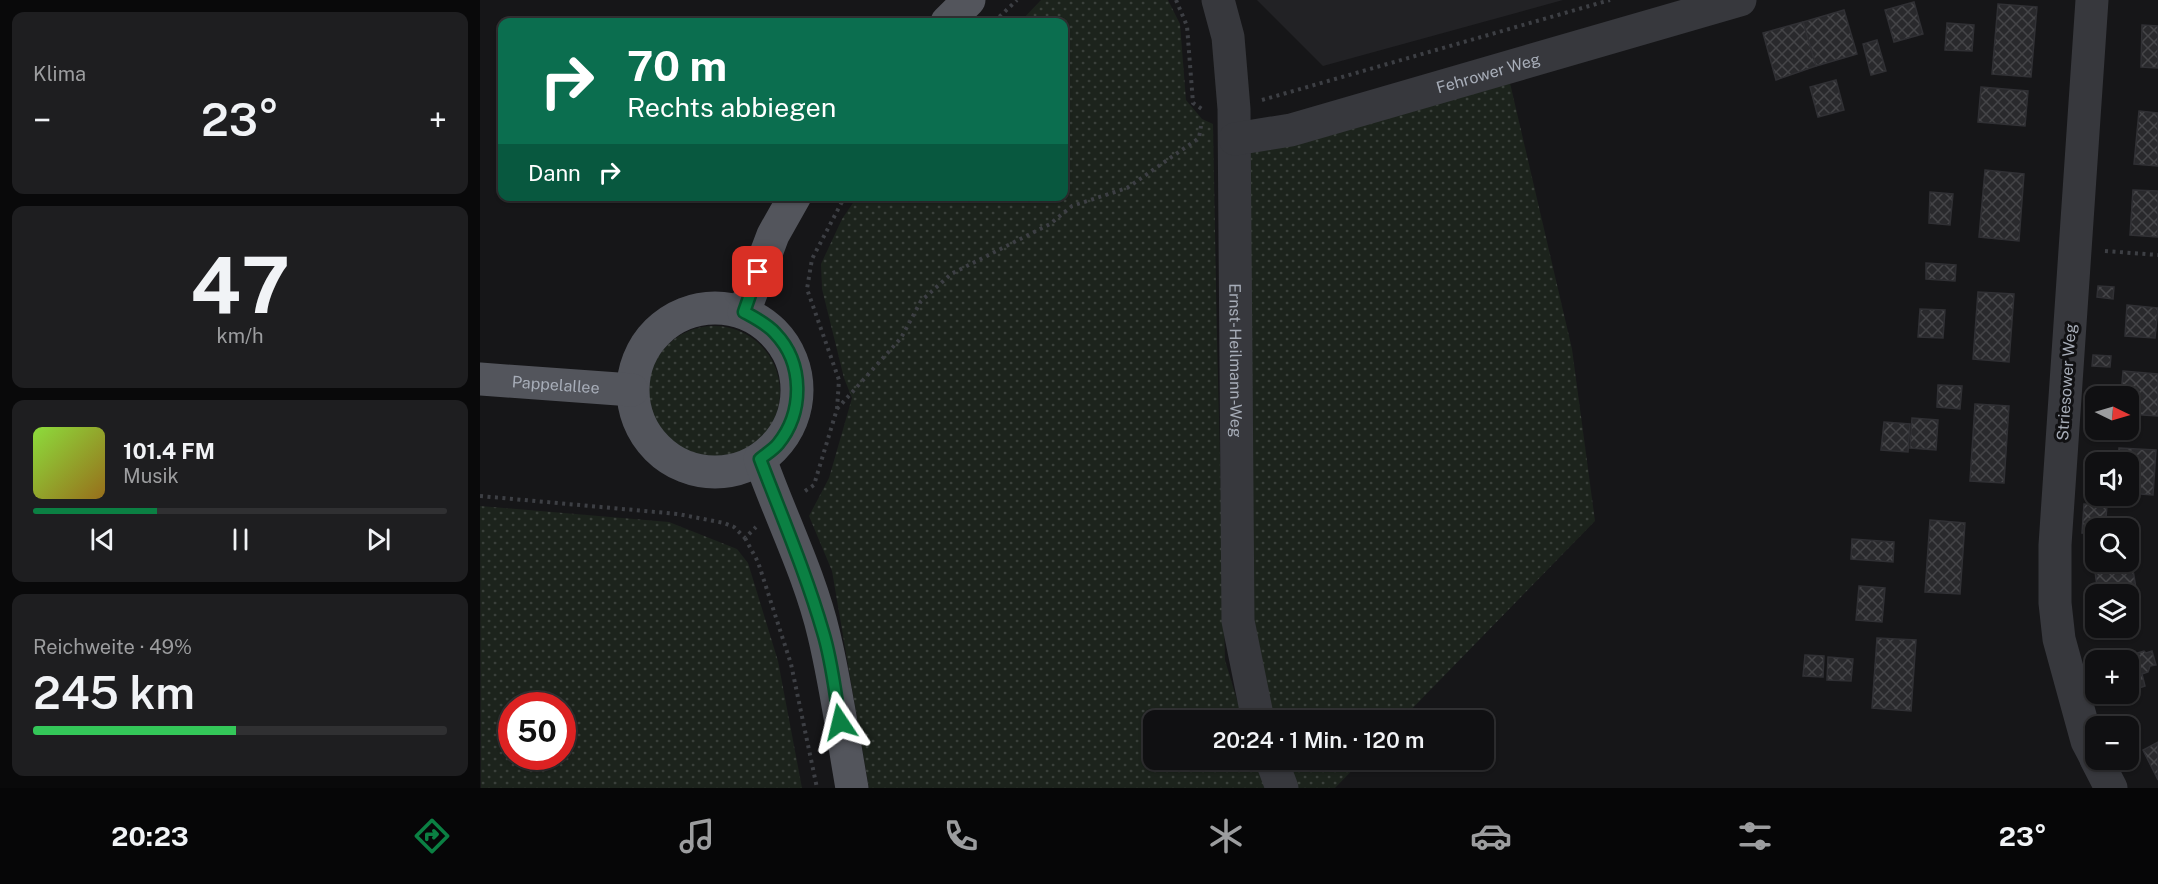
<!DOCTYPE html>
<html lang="de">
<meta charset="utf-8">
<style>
:root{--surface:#101012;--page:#1e1e20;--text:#f1f3f6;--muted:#9c9d9f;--line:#303032;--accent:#0b8043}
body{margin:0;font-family:"Public Sans",sans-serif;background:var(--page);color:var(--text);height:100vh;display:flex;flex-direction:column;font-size:22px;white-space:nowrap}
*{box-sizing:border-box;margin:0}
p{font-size:20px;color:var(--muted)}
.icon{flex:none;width:33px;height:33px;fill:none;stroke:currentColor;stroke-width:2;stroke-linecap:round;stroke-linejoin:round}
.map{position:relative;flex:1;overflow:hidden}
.drawer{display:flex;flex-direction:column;gap:12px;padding:12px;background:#09090a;width:480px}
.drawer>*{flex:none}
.banner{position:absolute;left:18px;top:18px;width:570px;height:183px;border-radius:12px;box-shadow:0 2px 4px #0004,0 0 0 2px var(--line);background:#0b6e4f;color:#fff;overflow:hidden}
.needle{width:39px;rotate:95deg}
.controls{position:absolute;left:1605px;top:386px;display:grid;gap:12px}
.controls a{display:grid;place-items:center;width:54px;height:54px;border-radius:12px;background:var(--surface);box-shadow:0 2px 4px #0004,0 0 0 2px var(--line);font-size:30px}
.speed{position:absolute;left:18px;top:692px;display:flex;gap:12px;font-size:30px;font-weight:700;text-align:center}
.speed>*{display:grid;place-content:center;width:78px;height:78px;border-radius:50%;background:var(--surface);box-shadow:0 2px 4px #0004,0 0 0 2px var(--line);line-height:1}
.speed .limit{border:9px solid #d22;background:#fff;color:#111}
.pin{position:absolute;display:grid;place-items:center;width:51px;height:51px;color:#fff;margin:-26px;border-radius:12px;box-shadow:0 3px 9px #0006}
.me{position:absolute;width:66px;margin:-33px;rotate:350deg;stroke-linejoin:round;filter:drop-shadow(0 0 4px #0008)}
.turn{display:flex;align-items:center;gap:21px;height:126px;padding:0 30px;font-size:27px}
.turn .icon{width:78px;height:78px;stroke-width:2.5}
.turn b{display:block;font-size:42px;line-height:51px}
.then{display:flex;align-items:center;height:57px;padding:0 30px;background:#0003;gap:12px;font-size:22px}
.big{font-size:45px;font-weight:600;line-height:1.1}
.drawer .card{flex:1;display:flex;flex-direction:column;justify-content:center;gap:9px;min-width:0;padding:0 21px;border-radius:12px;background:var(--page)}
.drawer .dial{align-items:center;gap:0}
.dial b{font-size:78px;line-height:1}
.song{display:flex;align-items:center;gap:18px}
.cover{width:72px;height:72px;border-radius:9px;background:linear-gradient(135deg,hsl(90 70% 55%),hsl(40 70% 35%))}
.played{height:6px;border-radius:3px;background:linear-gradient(90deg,var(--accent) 30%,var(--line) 30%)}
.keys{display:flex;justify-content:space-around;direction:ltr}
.heat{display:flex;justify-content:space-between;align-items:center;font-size:33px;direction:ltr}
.charge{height:9px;border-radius:4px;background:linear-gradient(90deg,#34c759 49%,var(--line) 0)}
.trip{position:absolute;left:663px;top:710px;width:351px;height:60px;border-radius:12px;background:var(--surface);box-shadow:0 2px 4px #0004,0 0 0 2px var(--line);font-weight:600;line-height:60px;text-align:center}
.tab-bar{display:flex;height:96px;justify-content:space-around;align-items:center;background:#060607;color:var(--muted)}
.tab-bar .icon{width:42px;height:42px}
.tab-bar .selected{color:var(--accent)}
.tab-bar b{font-size:27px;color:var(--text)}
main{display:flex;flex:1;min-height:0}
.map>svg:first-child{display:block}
.built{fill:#222225}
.grass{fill:url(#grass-dots);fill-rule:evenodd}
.building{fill:url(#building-cross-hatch);stroke:#303034;stroke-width:1.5}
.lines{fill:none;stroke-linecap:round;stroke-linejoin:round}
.path{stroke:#3d3f44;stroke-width:4;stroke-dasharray:3 4.5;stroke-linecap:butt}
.minor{stroke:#37383d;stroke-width:33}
.major{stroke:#53555c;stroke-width:33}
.route-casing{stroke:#07532c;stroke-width:15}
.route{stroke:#0b8043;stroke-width:10}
.labels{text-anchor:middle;stroke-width:6;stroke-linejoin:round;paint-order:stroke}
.street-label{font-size:16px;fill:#a7adb8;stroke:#111113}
</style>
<main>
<section class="drawer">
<div class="card"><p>Klima</p>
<div class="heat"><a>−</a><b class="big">23°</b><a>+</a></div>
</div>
<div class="card dial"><b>47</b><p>km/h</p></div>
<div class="card">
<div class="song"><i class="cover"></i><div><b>101.4 FM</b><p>Musik</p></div></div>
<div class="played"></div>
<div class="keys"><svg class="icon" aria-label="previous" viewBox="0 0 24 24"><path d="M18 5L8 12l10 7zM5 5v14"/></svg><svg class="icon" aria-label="pause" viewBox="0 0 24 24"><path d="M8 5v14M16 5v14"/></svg><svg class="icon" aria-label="next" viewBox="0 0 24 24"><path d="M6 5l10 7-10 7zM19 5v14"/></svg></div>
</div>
<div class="card"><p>Reichweite · 49%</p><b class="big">245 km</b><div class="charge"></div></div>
</section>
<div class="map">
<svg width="1678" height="788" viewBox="0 0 1678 788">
<defs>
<pattern id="grass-dots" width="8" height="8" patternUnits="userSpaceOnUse" patternTransform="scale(1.5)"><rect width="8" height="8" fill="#1c231c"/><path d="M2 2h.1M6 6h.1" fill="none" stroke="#3a403b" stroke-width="1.8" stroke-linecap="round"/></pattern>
<pattern id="building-cross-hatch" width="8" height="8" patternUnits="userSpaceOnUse" patternTransform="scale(1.5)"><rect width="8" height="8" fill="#29292c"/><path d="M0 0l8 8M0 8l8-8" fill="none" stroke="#454548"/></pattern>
</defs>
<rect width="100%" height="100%" fill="#161618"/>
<!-- built -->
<path class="built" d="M777 0H1083L843 66Z"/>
<!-- grass -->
<g class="grass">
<path d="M561 0H688L700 24 706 100 722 119 733 124 737 338 745 660 763 720H674V759H777L788 788H389L352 571 329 516 349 478 372 398 364 378 342 289 341 264 362 219 377 197 584 196V22H540Z"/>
<path d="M1030 83 1092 349 1115 521 921 720H778L755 139Z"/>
<circle cx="234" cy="392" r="66"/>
<path d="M0 506 189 522 257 549 268 563 298 661 322 788H1ZM32 705H82V756H32Z"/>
<path d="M791 759H883L855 788H802Z"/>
</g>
<!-- building -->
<g class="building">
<path d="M1434 2 1443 34 1414 42 1405 10Z"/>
<path d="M1518 4 1557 7 1551 77 1512 74Z"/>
<path d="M1364 10 1377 54 1336 66 1323 22Z"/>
<path d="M1323 22 1336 66 1296 80 1283 33Z"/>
<path d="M1467 23 1494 25 1492 51 1465 50Z"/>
<path d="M1662 25 1678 26V68L1661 67Z"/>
<path d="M1397 40 1406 71 1391 75 1383 44Z"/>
<path d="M1356 80 1364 110 1338 117 1330 87Z"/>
<path d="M1501 87 1548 91 1545 126 1498 122Z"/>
<path d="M1659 111 1678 113V166L1654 164Z"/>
<path d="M1505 170 1544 174 1539 241 1499 237Z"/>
<path d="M1653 190 1678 191V237L1650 235Z"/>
<path d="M1450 192 1473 194 1470 225 1449 223Z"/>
<path d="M1446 263 1476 265 1475 281 1446 279Z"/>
<path d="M1618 286 1634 287 1633 299 1617 297Z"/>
<path d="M1498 292 1534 294 1529 362 1493 359Z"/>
<path d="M1647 305 1678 308 1675 338 1645 336Z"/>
<path d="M1440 309 1465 310 1463 338 1438 337Z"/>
<path d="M1613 355 1631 356 1630 367 1612 366Z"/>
<path d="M1643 371 1678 374V416L1648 414V396H1641Z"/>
<path d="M1458 385 1482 386 1480 409 1457 407Z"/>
<path d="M1495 404 1529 406 1524 483 1490 481Z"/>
<path d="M1432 418 1458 420 1456 450 1430 448Z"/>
<path d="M1404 422 1430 424 1428 452 1401 450Z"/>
<path d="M1639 448 1676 450 1673 495 1648 493V462H1638Z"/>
<path d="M1604 504 1627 506 1625 528H1616V534L1602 533Z"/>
<path d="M1450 520 1485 523 1480 594 1445 592Z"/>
<path d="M1372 539 1414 542 1413 562 1371 559Z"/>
<path d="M1651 558 1658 600 1648 601V594H1618L1614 564 1648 561V559Z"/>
<path d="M1379 586 1405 588 1402 622 1376 620Z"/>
<path d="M1397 638 1436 640 1431 711 1392 708Z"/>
<path d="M1653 651 1654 654 1664 651 1666 653 1672 651 1676 665 1670 666 1668 672 1662 674 1665 686 1648 692V660H1625Z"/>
<path d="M1325 655 1344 656 1343 677 1323 676Z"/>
<path d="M1348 657 1373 659 1371 681 1347 680Z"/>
<path d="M1678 742V780L1663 750Z"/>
</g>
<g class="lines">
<!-- path -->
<g class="path">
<path d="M696 0 707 26 713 103 725 111"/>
<path d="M514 22 537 0"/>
<path d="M782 100 1130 0"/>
<path d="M1625 251 1678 255"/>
<path d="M357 409 421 338 441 301 471 274 570 224 592 206 647 188 719 138 721 126"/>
<path d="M325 491 334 485 357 409 359 380 327 289 332 259 365 196"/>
<path d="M0 496 198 514 244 523 254 527 265 538 276 527"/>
<path d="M265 538 278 562 311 664 337 788"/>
</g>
<!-- minor -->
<g class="minor">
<path id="s1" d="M738 0 748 37 754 109 758 621 778 720"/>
<path d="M1612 0 1575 545V603L1579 639 1607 741 1616 758"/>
<path id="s2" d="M755 139 811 130 1260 0"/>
<path d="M791 759 802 788"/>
<path d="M1616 759 1631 788"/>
</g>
<!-- major -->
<g class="major">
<path d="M467 22 489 0"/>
<circle cx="235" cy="390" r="82"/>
<path d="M264 312 293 235 315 196"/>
<path id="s3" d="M0 379 152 390"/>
<path d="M280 459C301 518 330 575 344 635 356 685 363 737 372 788"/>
</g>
</g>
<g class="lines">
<!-- route casing -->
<g class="route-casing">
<path id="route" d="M278 272 264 312C275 318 287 324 295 333 324 363 324 412 298 444 293 450 286 454 280 459 302 517 326 573 343 632 352 661 355 693 360 722"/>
</g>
<!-- route -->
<use href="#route" class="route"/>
</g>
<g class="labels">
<!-- street labels -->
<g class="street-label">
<text dy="6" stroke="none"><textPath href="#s2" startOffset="262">Fehrower Weg</textPath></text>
<text dy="6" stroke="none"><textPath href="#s1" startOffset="362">Ernst-Heilmann-Weg</textPath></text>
<text transform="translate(1586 382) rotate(-86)" y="6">Striesower Weg</text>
<text dy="6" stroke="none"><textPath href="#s3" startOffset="76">Pappelallee</textPath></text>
</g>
</g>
</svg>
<div class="controls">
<a><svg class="needle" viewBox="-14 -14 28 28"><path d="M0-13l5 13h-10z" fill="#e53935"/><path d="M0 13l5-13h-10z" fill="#9c9d9f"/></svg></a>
<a><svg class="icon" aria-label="sound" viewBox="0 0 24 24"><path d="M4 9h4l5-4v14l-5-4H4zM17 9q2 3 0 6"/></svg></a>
<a><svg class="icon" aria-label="search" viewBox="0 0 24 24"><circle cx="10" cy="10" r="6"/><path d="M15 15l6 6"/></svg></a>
<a><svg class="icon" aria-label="layers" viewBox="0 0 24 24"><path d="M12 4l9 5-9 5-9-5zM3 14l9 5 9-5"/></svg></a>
<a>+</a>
<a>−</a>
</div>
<div class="speed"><div class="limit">50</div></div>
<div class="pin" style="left:278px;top:272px;background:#d93025"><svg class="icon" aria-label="arrive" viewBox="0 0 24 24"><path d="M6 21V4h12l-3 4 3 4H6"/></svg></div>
<svg class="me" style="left:360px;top:722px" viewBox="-20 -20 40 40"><path d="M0-17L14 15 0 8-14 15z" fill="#0b8043" stroke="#fff" stroke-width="4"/></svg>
<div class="trip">20:24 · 1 Min. · 120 m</div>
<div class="banner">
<div class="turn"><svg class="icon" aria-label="right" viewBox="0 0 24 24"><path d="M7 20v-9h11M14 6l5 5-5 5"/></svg><div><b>70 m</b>Rechts abbiegen</div></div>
<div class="then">Dann<svg class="icon" aria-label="right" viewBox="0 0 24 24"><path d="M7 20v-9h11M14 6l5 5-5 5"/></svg></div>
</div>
</div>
</main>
<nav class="tab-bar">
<b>20:23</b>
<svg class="icon selected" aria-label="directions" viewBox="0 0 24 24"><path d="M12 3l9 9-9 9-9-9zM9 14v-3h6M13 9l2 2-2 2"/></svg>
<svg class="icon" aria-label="music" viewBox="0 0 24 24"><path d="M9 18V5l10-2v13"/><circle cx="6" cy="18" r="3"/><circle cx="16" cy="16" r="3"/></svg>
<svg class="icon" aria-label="phone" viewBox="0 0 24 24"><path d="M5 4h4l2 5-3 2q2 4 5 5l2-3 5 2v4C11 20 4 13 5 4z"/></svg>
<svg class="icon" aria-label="climate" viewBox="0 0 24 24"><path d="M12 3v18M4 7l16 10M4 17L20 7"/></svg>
<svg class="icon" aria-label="car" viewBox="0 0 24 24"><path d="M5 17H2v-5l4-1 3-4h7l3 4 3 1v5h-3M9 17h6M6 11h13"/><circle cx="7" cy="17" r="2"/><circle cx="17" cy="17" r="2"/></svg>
<svg class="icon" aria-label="filters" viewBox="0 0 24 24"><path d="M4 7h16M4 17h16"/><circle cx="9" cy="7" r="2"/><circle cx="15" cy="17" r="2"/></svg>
<b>23°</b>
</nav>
